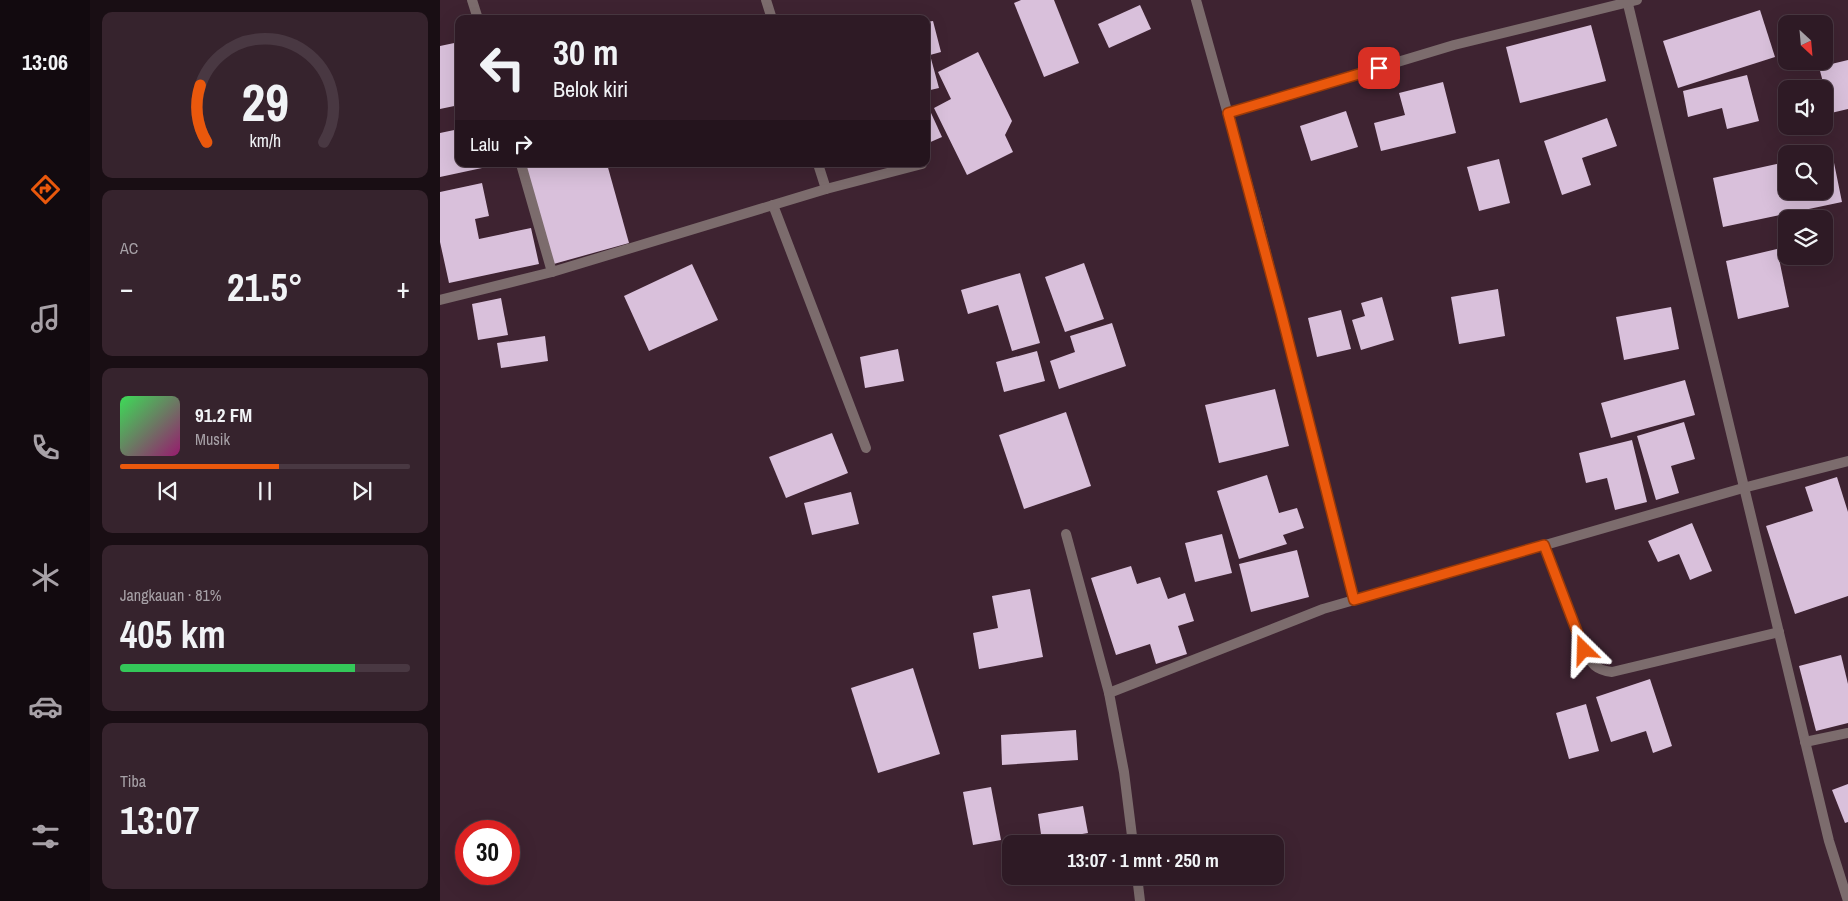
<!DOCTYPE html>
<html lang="id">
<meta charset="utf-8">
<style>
:root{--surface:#2e1a25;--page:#36232d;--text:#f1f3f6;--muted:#a7a1a7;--line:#493842;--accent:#ea580c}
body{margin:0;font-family:"Archivo Narrow",sans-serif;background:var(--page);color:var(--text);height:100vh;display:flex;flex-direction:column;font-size:19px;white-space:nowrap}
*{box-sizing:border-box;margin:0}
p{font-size:16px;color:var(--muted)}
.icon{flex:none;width:28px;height:28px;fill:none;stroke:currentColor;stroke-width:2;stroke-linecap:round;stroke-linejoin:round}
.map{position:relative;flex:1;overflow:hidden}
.drawer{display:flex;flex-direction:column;gap:12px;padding:12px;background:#190e14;width:350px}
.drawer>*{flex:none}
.top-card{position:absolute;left:15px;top:15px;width:475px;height:152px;border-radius:10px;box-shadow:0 5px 20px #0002,0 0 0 1px var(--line);background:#2e1a25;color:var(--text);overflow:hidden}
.needle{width:32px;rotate:154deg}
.fabs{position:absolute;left:1338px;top:15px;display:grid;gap:10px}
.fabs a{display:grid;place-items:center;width:55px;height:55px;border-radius:10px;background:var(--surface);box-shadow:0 5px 20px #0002,0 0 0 1px var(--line);font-size:25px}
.speed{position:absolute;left:15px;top:820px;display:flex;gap:10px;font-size:25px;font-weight:700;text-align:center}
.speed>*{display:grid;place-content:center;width:65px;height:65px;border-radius:50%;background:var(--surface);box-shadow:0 5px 20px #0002,0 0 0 1px var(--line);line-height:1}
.speed .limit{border:8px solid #d22;background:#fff;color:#111}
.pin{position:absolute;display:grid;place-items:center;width:42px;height:42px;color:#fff;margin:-21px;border-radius:10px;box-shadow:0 2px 8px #0006}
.me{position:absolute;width:55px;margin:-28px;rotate:338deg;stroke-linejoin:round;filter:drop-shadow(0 0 4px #0008)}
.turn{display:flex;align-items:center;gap:18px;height:105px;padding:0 15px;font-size:22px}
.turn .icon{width:65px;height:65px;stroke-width:2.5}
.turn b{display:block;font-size:35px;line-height:42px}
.then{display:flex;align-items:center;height:48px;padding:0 15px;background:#0003;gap:10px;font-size:19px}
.big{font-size:38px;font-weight:700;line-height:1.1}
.drawer .widget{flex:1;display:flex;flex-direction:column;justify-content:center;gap:8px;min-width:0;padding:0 18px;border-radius:10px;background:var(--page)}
.drawer .dial{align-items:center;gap:0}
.dial svg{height:130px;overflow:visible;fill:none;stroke:var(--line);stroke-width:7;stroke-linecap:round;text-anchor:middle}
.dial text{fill:var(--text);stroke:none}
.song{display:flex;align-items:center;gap:15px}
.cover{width:60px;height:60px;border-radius:8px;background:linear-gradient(135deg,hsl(130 70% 55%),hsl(320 70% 35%))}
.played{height:5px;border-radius:2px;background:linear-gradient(90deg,var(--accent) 55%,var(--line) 55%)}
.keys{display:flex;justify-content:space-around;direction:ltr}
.heat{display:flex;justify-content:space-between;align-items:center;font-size:28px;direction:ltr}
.charge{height:8px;border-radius:4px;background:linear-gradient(90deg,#34c759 81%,var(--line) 0)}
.trip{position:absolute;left:562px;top:835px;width:282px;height:50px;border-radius:10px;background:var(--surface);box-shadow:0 5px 20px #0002,0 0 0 1px var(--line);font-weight:700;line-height:50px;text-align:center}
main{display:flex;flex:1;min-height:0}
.tabs{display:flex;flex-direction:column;width:90px;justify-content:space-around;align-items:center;background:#120a0f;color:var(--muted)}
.tabs .icon{width:35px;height:35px}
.tabs .selected{color:var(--accent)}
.tabs b{font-size:22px;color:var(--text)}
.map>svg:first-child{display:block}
.building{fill:#d9c0db}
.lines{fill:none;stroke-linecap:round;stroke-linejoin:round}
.minor{stroke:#7c6c6d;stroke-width:10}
.route-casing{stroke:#983908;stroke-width:12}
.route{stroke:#ea580c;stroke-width:9}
</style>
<main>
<nav class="tabs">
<b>13:06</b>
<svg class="icon selected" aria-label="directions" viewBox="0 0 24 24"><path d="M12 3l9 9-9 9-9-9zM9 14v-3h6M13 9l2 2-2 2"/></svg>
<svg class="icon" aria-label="music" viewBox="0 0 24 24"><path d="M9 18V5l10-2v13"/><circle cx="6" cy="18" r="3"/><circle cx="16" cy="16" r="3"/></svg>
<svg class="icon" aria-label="phone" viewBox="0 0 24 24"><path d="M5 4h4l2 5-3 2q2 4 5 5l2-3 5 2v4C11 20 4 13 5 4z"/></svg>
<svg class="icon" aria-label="climate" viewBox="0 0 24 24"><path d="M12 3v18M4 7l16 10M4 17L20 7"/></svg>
<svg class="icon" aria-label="car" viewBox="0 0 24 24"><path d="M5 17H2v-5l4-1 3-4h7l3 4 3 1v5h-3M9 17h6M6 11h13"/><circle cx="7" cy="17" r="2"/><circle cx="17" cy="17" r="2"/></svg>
<svg class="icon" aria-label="filters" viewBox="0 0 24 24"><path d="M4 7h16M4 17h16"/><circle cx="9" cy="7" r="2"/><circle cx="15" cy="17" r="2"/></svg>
</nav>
<section class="drawer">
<div class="widget dial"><svg viewBox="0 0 100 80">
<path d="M14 69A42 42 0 1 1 86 69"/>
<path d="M14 69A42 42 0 0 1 10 34" stroke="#ea580c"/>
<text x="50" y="56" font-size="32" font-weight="700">29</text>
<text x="50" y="72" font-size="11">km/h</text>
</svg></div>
<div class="widget"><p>AC</p>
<div class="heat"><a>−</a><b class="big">21.5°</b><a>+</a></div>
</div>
<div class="widget">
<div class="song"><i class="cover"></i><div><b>91.2 FM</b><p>Musik</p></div></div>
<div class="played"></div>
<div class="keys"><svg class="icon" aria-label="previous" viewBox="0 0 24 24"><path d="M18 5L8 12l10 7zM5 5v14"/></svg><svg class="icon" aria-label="pause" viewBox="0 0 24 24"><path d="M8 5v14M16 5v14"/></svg><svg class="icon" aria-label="next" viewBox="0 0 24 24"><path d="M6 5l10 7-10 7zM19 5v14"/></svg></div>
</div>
<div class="widget"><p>Jangkauan · 81%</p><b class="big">405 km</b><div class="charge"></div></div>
<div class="widget"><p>Tiba</p><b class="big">13:07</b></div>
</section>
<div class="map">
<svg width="1408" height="901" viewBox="0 0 1408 901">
<rect width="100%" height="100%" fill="#3e2331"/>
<!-- building -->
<g class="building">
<path d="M581 0H614L639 63 604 77 574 3Z"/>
<path d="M700 5 711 29 669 48 658 24Z"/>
<path d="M1320 10 1335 57 1238 88 1223 41Z"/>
<path d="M493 21 501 52 490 55 499 88 486 91V22Z"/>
<path d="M1151 25 1166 81 1080 103 1066 47Z"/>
<path d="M19 42V105L0 109V46Z"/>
<path d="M538 52 572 121 565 135 573 152 527 175 494 108 511 99 498 72Z"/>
<path d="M1408 60V109L1391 113 1379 67Z"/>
<path d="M1307 75 1319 121 1287 129 1282 108 1248 117 1243 91Z"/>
<path d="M1003 82 1016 133 941 151 934 123 965 115 959 93Z"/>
<path d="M486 102 502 137 486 144Z"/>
<path d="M906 111 918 147 871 161 860 126Z"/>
<path d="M1167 118 1177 146 1142 158 1151 185 1122 195 1104 141Z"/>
<path d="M19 129V164L56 165 0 177V133Z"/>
<path d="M1392 153 1402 202 1283 227 1273 178 1346 162V191H1384V154Z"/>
<path d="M1059 159 1070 203 1039 211 1027 167Z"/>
<path d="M82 164H167L189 243 110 265Z"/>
<path d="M42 183 49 216 35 219 39 239 91 228 99 264 9 283 0 242V192Z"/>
<path d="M1337 249 1349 307 1298 319 1286 261Z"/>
<path d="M644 263 664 319 625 332 605 277Z"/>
<path d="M252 264 278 320 209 351 184 296Z"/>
<path d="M580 273 600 343 572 351 558 305 528 314 521 290Z"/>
<path d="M1058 289 1065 336 1019 344 1011 297Z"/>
<path d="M942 297 954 340 921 350 912 320 925 316 921 303Z"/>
<path d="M61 298 68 335 38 340 32 304Z"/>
<path d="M1231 307 1239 349 1184 360 1176 317Z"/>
<path d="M901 310 911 349 877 357 868 318Z"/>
<path d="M672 323 686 366 619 389 610 361 635 352 630 336Z"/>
<path d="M105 336 108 361 61 368 57 343Z"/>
<path d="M458 349 464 381 425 388 420 357Z"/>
<path d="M597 351 605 381 564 392 556 362Z"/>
<path d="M1245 380 1255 415 1171 438 1161 403Z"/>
<path d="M835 389 849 446 779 463 765 405Z"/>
<path d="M626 412 651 486 584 509 559 435Z"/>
<path d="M1244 422 1255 459 1231 466 1239 493 1216 500 1197 436Z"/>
<path d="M392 433 408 473 346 498 329 457Z"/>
<path d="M1192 440 1207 502 1175 510 1167 478 1146 483 1139 453Z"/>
<path d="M827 475 839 513 857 508 864 528 843 535 847 544 799 559 777 491Z"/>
<path d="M1397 477 1408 512V596L1355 614 1326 526 1373 511 1365 487Z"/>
<path d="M411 492 419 524 372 535 364 503Z"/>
<path d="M1252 523 1272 571 1250 580 1239 554 1218 562 1208 541Z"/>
<path d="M782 534 792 573 755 582 745 543Z"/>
<path d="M857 550 869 597 811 612 799 564Z"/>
<path d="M691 566 697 584 720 577 728 599 745 593 754 621 738 626 747 654 716 664 710 644 676 655 651 578Z"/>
<path d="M590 589 603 657 539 669 533 633 558 628 552 596Z"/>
<path d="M1401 655 1408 684V723L1376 731 1359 666Z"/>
<path d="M473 668 500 754 438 773 411 688Z"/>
<path d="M1210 679 1232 746 1213 753 1206 731 1171 742 1156 697Z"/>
<path d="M1146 704 1159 751 1129 759 1116 713Z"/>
<path d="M636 730 638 760 562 765 561 735Z"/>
<path d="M1408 784V822L1405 823 1392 790Z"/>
<path d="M551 787 561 840 533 845 523 792Z"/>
<path d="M643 806 648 833 602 841 598 814Z"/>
</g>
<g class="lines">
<!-- minor -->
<g class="minor">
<path d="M32 0 38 19"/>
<path d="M326 0 332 19"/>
<path d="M756 0 817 218 914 600"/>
<path d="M1187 0 1389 841 1408 901"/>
<path d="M788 113 1014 45 1197 0"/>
<path d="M81 164 112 272"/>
<path d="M378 164 386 189"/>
<path d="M333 205 426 448"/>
<path d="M0 300 112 272 386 189 482 164"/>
<path d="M626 534 669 693"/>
<path d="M1104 545 1144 650C1152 664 1155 670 1172 672L1339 632"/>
<path d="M1365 742 1408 733"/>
<path d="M693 844 684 772 669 693 883 609 1303 488 1408 461"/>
<path d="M697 876 700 901"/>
</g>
</g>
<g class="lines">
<!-- route casing -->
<g class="route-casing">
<path id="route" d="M939 68 788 113 841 312 914 600 1104 545 1144 650"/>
</g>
<!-- route -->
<use href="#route" class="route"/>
</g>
</svg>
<div class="fabs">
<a><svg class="needle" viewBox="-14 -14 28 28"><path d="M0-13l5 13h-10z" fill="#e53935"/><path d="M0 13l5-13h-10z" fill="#a7a1a7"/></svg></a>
<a><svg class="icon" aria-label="sound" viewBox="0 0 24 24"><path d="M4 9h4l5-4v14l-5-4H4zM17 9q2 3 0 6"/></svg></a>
<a><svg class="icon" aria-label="search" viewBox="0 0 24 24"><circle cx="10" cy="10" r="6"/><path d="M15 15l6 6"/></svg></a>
<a><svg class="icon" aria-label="layers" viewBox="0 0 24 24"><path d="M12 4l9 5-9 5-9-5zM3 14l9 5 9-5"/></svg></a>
</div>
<div class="speed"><div class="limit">30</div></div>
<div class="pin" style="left:939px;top:68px;background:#d93025"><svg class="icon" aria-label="arrive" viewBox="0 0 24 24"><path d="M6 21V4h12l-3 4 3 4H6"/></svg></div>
<svg class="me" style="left:1144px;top:650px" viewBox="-20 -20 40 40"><path d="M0-17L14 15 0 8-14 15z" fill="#ea580c" stroke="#fff" stroke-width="4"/></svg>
<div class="trip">13:07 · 1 mnt · 250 m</div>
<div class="top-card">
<div class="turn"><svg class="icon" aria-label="left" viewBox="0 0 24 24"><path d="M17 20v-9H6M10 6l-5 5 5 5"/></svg><div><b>30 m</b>Belok kiri</div></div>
<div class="then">Lalu<svg class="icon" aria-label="right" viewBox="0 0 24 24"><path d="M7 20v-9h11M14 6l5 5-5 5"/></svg></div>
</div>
</div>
</main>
